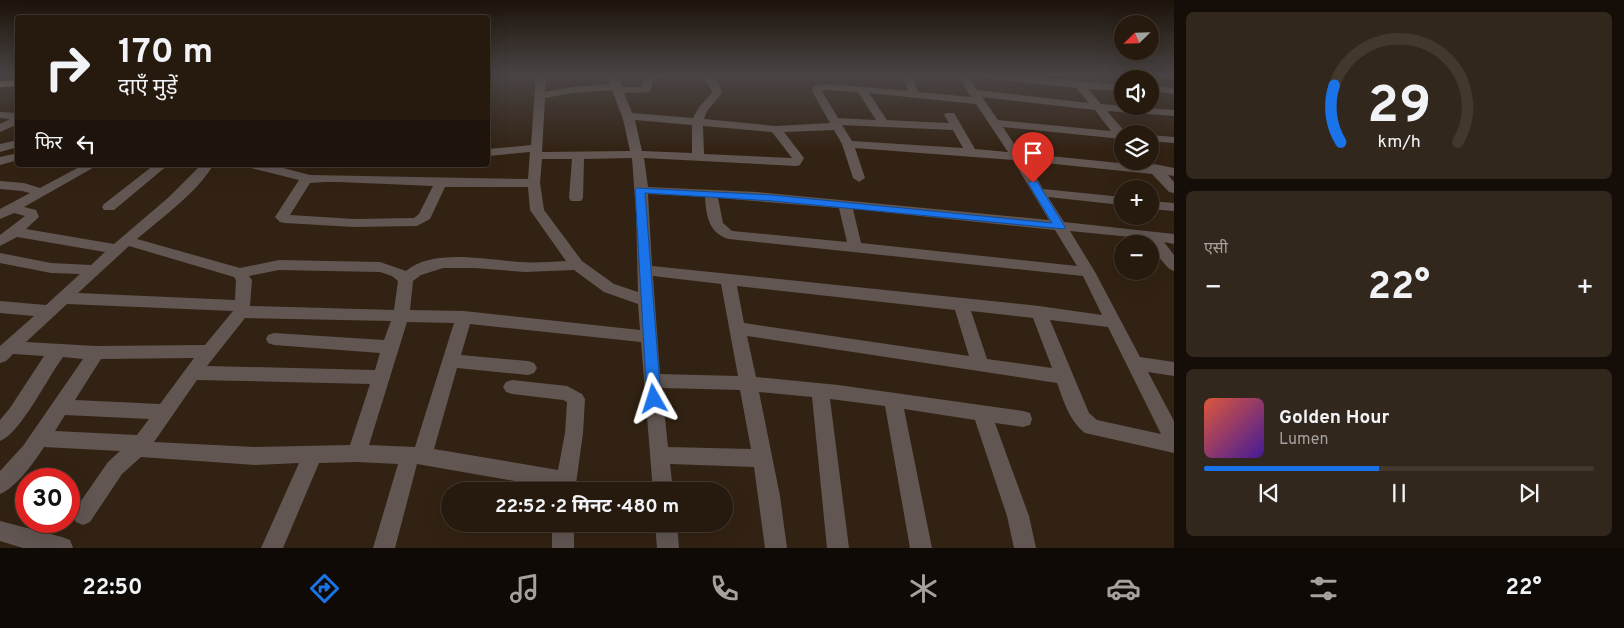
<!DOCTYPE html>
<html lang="hi">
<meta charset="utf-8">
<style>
:root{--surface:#261a0e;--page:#32271c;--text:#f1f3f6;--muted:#a4a19e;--line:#42382e;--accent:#1a73e8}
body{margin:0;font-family:Overpass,"Noto Sans Devanagari",sans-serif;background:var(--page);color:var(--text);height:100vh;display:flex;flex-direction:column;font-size:19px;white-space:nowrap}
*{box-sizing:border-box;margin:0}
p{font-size:16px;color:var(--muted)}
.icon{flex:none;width:28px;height:28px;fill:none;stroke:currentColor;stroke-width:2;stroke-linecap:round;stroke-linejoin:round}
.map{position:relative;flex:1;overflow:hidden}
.sheet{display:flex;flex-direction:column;gap:12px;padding:12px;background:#150e08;width:450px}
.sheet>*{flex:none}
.banner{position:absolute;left:15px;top:15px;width:475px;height:152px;border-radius:5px;box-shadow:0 5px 20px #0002,0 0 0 1px var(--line);background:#261a0e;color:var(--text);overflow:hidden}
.needle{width:32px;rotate:247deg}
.controls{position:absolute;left:1114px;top:15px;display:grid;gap:10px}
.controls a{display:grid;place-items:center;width:45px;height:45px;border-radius:50%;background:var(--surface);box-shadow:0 5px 20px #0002,0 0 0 1px var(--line);font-size:25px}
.speed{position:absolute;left:15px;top:468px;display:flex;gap:10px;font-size:25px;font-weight:700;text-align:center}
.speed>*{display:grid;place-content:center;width:65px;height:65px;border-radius:50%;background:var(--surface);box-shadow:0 5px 20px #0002,0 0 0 1px var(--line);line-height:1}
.speed .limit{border:8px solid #d22;background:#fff;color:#111}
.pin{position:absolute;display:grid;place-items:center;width:42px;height:42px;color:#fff;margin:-51px -21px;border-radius:50% 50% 50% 0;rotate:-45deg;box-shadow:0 0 5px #0007}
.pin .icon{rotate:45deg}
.me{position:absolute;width:55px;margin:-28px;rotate:354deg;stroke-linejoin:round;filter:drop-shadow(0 0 4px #0008)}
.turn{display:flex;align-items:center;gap:18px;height:105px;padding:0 20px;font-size:22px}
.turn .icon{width:65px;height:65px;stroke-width:2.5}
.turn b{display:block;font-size:35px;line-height:42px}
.then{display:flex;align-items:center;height:48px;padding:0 20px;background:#0003;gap:10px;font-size:19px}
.big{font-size:38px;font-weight:700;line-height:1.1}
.sheet .widget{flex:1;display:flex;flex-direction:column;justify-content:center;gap:8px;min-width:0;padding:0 18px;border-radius:8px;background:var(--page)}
.sheet .dial{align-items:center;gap:0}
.dial svg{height:130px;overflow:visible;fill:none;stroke:var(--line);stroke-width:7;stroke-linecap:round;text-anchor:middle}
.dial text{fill:var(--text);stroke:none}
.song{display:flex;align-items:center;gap:15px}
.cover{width:60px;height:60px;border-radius:8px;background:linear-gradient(135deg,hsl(10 70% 55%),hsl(260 70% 35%))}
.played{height:5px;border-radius:2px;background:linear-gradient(90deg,var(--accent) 45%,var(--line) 45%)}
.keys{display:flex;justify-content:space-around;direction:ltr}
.heat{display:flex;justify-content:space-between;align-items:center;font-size:28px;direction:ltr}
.trip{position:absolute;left:441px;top:482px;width:292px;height:50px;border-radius:25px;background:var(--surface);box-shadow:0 5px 20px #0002,0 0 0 1px var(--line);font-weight:700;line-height:50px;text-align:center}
.menu{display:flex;height:80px;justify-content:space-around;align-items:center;background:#0f0a06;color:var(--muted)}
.menu .icon{width:35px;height:35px}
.menu .active{color:var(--accent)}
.menu b{font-size:22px;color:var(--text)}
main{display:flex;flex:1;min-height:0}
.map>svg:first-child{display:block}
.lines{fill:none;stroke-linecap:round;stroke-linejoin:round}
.minor{fill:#615652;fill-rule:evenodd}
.highway{fill:#b3988e;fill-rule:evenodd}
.route{fill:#1a73e8;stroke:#114b97}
</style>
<main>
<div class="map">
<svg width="1174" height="548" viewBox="0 0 1174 548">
<rect width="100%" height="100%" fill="#322213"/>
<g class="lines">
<!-- minor -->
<g class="minor">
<path d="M536 75H546L545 92 573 87 610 84 607 75H617L622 87H642L643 79 652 75H665L652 82V87L649 92 624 93 632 113 693 118 699 107 712 93 710 87 700 75H711L720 86 722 93 707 111 704 119 776 126 830 123 812 91 814 86 828 84 908 91 902 75H912L918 92 971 97 957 75H967L977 90 1089 103 1076 88 984 78 979 75H1013L1122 85V91L1088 89 1101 104 1174 110V116L1107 111 1127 134H1122V139L1003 127 1020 153 1149 166 1154 164 1174 168V176L1168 175 1174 182V193L1169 192 1152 174 1026 161 1043 189 1122 197V205L1048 197 1064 222 1174 234V244L1164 242 1174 255V271C1163 268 1155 246 1141 238L1070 231 1095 272 1140 357 1174 362V376L1148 372 1174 421V453L1085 433C1069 420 1064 402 1057 383L747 336 756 377 838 385 1023 411 1030 413 1032 419 1030 425 1023 427 995 423 1029 516 1036 548H1014L1007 516 975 420 904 409 932 548H910L885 406 830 399 849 548H827L812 397 759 392 780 496 787 548H765L754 467 670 464 673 491H653L641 342 470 324 461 355 528 361 534 363 537 368 534 373 528 375 457 368 434 449 558 470 565 433 567 402 563 400 512 394 506 392 503 387 506 382 512 380 567 386 582 394 585 399 583 433 575 491H555V488L417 464 395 548H373L398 464 357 462 319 463 283 548H261L299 463 255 465 141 457 122 474 90 522 83 525 76 522 72 515 76 508 108 462 120 451 44 447C35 461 16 488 0 494V471L23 446 83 359 63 357C48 377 20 434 0 441V420L10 408 44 356 13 354 6 361 0 363V346L34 316 0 313V301L46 305 80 274 51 273 0 263V253L51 263 91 265 105 252 17 237 0 246V235L25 216 14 213 0 219V209L30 193 22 191 0 189V181L24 183 40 188 83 165H98L24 207 36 210 39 217 26 229 114 244 169 197 201 165H213C199 191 160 219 137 239L240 268 279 260 380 262 406 271C433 248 487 260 520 262 535 263 551 262 566 261L530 210 528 187H445L430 219 417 226 354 227 285 223 280 222 275 217 299 180 251 168 249 165H272L310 175 528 179 530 152 488 156V149L531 145ZM612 90 623 119 630 151 542 152 545 98 573 93ZM828 90 858 92 876 120 838 118 822 91ZM869 93 976 104 1008 152 975 149 954 113H946L944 115 949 123 887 120ZM982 97 1095 110 1111 131 998 120ZM635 120 692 125V153L642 151ZM842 125 953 130 963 148 852 141ZM703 126 772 132 792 158 704 154ZM834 130 842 144 853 178 859 182 865 178 855 148 1013 160 1049 220 757 192 648 187 644 158 796 166 800 165 804 158 784 132ZM632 158 636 213 638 292 614 284 582 261 544 210 540 183 542 159H572L569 198 571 201H581L583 198 584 159ZM324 182H339L433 186 419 214 414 218 354 219 290 215 310 183ZM648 194 705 197C706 215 709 234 729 239L1083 276 1102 315 1039 306 652 266ZM718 198 839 208 847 242 732 231 723 223ZM853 209 1055 230 1077 266 861 243ZM129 246 234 277 236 280 235 300 78 293ZM443 268H475L525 272 574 270 604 292 638 304 640 330 464 311 410 310 413 281 421 275ZM279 270 380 272 392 276 398 281 394 310 250 306 252 280 249 276ZM653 276 721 284 738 376 660 374ZM737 286 955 310 969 356 744 323ZM67 304 233 311 205 345 96 346 26 342ZM971 311 1033 318 1052 368 987 359ZM245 318 391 321 384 340 274 333 268 335 266 339 268 343 274 345 380 353 375 370 207 366ZM1050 320 1108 327 1161 434 1097 420 1089 413ZM407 322 454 323 415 447 369 445ZM194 358 160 404 75 400 101 359ZM197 380 370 384 350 445 255 447 154 442ZM662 388 740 390 751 449 668 447ZM65 415 149 419 137 435 55 431Z"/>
<path d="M1128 75H1138L1141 79H1131Z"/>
<path d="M1150 85 1174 88V94L1150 91Z"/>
<path d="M0 112 18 113V124L0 132V124L10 119 0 118Z"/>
<path d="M1150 135 1174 137V143L1150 141Z"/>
<path d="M18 140V147L0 152V144Z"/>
<path d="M18 153V160L0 165V157Z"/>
<path d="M154 165H168L114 210H104L102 207 104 204Z"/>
<path d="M1150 201 1174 203V211L1150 209Z"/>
<path d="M0 521 62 537 70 540 73 548H23L0 541Z"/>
<rect x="552" y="524" width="22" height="24"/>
<path d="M655 524H677L679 548H657Z"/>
</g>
<!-- highway -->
<path class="highway" d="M18 80V86L0 87V81Z"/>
</g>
<!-- sky -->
<linearGradient id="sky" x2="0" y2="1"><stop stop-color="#1c130a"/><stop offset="0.49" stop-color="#494444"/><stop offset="1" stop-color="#494444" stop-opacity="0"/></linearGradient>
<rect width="1174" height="152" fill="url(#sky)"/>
<!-- route -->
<path class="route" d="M1033 180 1038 183 1065 227 1064 229 772 201 645 193 661 399 659 403 654 405 649 403 647 399 635 190 637 188 772 195 1052 223 1028 183Z"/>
</svg>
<div class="controls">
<a><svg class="needle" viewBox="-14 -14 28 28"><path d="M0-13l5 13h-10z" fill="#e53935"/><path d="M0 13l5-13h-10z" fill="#a4a19e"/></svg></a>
<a><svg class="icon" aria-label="sound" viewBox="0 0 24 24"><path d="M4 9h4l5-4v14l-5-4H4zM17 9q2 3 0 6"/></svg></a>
<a><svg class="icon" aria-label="layers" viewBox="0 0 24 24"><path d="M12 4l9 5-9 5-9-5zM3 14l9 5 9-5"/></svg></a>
<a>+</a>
<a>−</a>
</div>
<div class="speed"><div class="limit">30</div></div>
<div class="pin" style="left:1033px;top:183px;background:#d93025"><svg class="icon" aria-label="arrive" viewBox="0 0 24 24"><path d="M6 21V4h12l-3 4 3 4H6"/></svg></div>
<svg class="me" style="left:654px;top:399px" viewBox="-20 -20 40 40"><path d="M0-17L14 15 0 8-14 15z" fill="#1a73e8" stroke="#fff" stroke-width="4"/></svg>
<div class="trip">22:52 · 2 मिनट · 480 m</div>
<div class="banner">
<div class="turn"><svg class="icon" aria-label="right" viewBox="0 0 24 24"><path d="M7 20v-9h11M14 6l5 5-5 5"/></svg><div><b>170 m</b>दाएँ मुड़ें</div></div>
<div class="then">फिर<svg class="icon" aria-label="left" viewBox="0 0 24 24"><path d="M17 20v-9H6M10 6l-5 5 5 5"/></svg></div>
</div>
</div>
<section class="sheet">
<div class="widget dial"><svg viewBox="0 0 100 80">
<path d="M14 69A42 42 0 1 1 86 69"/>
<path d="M14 69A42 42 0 0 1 10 34" stroke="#1a73e8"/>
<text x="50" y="56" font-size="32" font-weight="700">29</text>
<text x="50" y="72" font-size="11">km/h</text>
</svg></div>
<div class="widget"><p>एसी</p>
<div class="heat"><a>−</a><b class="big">22°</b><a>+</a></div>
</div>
<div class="widget">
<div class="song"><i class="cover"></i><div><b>Golden Hour</b><p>Lumen</p></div></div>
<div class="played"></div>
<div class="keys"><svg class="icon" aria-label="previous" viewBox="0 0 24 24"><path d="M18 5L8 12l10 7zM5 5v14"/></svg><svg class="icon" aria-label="pause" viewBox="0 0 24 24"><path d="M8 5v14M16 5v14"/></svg><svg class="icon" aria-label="next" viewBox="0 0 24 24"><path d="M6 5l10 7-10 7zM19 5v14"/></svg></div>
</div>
</section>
</main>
<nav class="menu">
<b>22:50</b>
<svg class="icon active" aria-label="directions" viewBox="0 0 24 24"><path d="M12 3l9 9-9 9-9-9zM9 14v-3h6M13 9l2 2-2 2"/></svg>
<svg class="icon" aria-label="music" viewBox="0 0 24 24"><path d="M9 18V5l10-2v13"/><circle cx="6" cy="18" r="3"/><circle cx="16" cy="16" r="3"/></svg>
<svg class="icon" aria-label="phone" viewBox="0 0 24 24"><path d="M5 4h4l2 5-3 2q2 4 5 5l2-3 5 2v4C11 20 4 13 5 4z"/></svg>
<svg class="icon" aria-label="climate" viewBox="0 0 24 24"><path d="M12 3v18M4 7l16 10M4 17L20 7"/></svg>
<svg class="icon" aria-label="car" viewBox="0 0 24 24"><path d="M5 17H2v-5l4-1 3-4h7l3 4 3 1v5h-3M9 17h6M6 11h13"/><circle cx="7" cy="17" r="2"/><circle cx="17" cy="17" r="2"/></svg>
<svg class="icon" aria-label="filters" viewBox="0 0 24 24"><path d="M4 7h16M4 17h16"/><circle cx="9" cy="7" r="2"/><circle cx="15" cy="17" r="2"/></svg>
<b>22°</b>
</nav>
